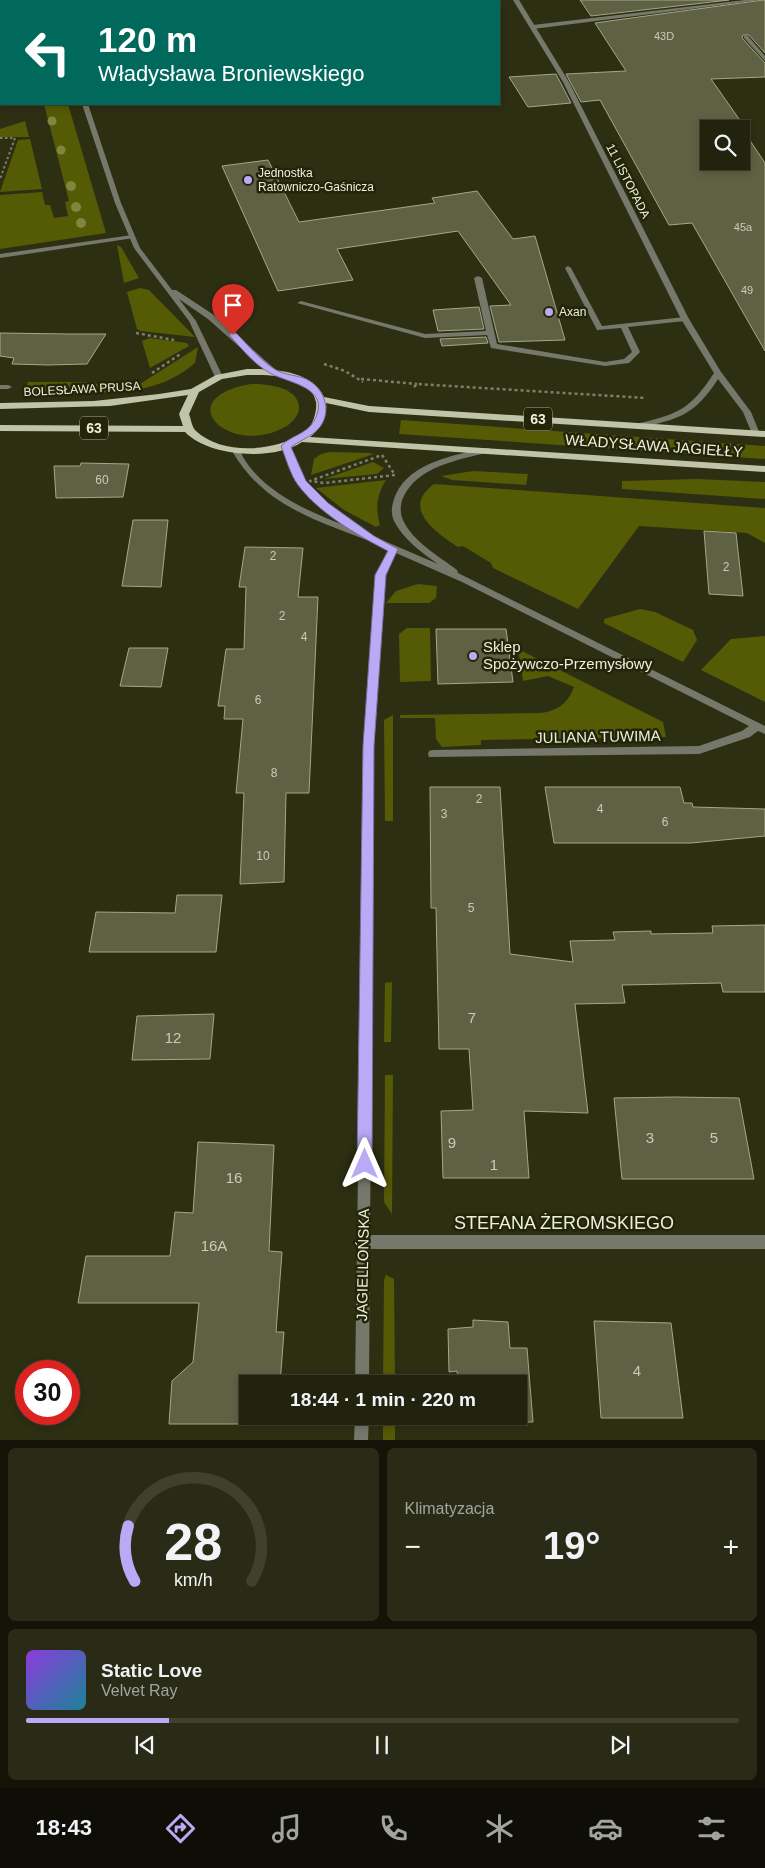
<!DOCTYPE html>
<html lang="pl">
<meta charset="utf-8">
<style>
:root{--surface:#22230e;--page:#2a2b17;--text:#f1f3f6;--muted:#a2a49e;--line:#3f402e;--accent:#baaaf6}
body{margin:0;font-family:Arial,sans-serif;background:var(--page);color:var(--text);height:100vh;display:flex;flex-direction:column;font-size:19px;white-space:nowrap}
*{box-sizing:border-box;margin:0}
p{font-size:16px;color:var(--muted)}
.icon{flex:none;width:28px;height:28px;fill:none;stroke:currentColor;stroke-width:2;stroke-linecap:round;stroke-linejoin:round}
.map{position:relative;height:1440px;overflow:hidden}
.side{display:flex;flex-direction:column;gap:8px;padding:8px;background:#131308;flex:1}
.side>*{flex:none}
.hud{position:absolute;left:0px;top:0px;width:500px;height:105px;box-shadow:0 2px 8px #0003,0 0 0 1px var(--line);background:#00695c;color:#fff;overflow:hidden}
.controls{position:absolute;left:700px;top:120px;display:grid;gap:10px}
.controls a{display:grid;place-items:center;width:50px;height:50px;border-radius:0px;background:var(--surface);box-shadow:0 2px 8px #0003,0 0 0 1px var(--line);font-size:25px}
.speed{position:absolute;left:15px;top:1360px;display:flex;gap:10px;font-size:25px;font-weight:700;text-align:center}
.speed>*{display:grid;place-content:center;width:65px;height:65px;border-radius:50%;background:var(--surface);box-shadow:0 2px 8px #0003,0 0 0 1px var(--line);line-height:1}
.speed .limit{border:8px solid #d22;background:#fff;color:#111}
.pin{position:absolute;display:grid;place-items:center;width:42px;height:42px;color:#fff;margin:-51px -21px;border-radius:50% 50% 50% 0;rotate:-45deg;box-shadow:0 0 5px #0007}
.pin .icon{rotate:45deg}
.me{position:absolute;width:55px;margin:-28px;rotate:0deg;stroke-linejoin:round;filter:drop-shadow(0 0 4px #0008)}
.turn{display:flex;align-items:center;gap:18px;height:105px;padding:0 15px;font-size:22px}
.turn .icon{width:65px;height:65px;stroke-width:2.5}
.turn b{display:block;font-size:35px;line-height:42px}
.big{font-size:38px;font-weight:700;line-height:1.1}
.side .tile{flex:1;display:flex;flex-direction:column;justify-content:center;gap:8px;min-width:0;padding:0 18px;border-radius:8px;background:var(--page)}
.side .dial{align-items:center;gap:0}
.dial svg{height:130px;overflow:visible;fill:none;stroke:var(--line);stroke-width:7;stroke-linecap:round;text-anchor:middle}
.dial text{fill:var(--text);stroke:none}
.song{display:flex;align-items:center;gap:15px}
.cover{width:60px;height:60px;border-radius:8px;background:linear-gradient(135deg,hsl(270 70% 55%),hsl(190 70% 35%))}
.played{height:5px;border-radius:2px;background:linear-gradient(90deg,var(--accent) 20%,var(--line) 20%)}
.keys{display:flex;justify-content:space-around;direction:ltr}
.heat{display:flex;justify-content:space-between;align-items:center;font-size:28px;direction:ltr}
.side .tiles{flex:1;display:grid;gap:8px;grid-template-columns:1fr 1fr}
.tile:last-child{grid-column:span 2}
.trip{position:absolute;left:239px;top:1375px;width:288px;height:50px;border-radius:0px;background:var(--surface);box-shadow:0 2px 8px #0003,0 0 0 1px var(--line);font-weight:700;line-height:50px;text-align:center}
.tabs{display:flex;height:80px;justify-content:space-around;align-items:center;background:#0e0e06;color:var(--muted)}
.tabs .icon{width:35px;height:35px}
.tabs .current{color:var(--accent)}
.tabs b{font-size:22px;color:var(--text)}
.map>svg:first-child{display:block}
.green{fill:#555a05}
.building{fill:#5e6143;stroke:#a3a887;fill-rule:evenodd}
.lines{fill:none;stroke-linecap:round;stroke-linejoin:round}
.path-far1{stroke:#7d7f67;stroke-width:2;stroke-dasharray:2.5 2.5;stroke-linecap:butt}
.path{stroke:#7d7f67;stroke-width:2.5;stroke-dasharray:3 3;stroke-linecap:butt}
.lane{fill:#76786b;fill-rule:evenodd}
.street{fill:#76786b;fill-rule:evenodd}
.primary{fill:#c0c4a8;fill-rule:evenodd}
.tree{fill:#80863e}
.route{fill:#baaaf6;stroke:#796ea0}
.poi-dot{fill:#baaaf6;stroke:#232508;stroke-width:2}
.labels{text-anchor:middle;stroke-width:5;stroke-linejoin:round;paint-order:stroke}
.far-number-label{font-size:11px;fill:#c9ccb7}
.far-poi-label{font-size:12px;fill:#edefde;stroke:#232508;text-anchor:start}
.far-street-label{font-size:12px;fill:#edefde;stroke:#232508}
.number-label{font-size:12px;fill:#c9ccb7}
.shield{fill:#232508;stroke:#b0b29e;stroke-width:1}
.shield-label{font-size:14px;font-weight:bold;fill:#edefde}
.street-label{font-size:15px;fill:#edefde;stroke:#232508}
.poi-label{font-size:15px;fill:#edefde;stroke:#232508;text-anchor:start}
.near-number-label{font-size:15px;fill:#c9ccb7}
.near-street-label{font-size:18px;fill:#edefde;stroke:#232508}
</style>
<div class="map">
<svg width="765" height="1441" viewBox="0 0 765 1441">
<rect width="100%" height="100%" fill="#2d2f13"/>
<!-- green -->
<g class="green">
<path d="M44 104H68L106 233 0 249V195L42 192 45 205H50L54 218 68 216 65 202 69 201Z"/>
<path d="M25 121 29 137H0V129Z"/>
<path d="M30 139 42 189 0 192 18 140Z"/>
<path d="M117 245 121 247 139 278 124 283Z"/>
<path d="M140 288 149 290 195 337 141 331 137 329 127 292Z"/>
<path d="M150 338 187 343 189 346 150 368 142 341Z"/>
<path d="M198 347 195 363C175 380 155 387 129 391Z"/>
<path d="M28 382H93L112 392 23 397Z"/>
<path d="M251 384C266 384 296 386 299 406 300 415 292 423 285 427 229 458 168 398 251 384Z"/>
<path d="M401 420 765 446V459L399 434Z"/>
<path d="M329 452 368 453 374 454 311 475 314 459 321 454Z"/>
<path d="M373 462 384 468 377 474 324 479Z"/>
<path d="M473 471 528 474 526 485 452 480 441 476Z"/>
<path d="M697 479 765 482V499L622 489V481Z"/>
<path d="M386 480C377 495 375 507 380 525L376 527 344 510 316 488Z"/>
<path d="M434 484 765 508V543L747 533 639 526 578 609 493 568 491 563 463 546 458 547C437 533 400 509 434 484Z"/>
<path d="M418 584 437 586 436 598 429 603H386L396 591Z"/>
<path d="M640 609 655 612 693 630 697 640 683 662 604 623V619Z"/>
<path d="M407 628H430L431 681 400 682 399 634Z"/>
<path d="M765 636V702L701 670 731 639Z"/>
<path d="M518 649 663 722 666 737 481 740V745L442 747 436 739 435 718H400V715L541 713C558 711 568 703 574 687L548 676 523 681Z"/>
<path d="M393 715V821H385L384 720Z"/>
<path d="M392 982 391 1042H384L385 983Z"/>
<path d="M385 1075H393L392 1214 384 1202Z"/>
<path d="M386 1275 394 1279 395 1384H383L384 1280Z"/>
<rect x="383" y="1416" width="12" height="24"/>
</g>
<!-- building -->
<g class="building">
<path d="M580 0H729L591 16Z"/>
<path d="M763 0H765V53L749 35H743L742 38 765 63V77L711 79 751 136H747L765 163V351L692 223 669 225 600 100 581 102 566 74 626 71 595 23ZM709 129H741V161H709Z"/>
<path d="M556 74 571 103 528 107 509 77Z"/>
<path d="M268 160 299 222 435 203 432 198 477 191 513 239 535 236 565 340 499 342 490 306 511 305 458 231 337 249 353 280 278 291 222 166Z"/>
<path d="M479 307 484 329 438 331 433 310Z"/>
<path d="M0 333 70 334H106L87 364 48 365 12 364 14 358 0 356Z"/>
<path d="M486 337 488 343 442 346 440 339Z"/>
<path d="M81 463 129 464 123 497 56 498 54 466H80Z"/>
<path d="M133 520H168L161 587 122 586Z"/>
<path d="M704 531 736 533 743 596 709 594Z"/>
<path d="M245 547 303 548 298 597H318L309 793H286L284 882 240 884 244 793H236L243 719H224L225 706H218L226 649H244L246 587H239Z"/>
<path d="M436 629H506L513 682 438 684Z"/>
<path d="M129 648H168L161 687 120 686Z"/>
<path d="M430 787H500L510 954 573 962 570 941 615 940 613 932 651 931V934L713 933 712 926 765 925V992H723L721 983 622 985 625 1003 575 1004 588 1113 524 1111 529 1178H443L441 1111 473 1110 469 1049H439L436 908H431Z"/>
<path d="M545 787H680L684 803H692L693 807 765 809V836L691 843H554Z"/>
<path d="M177 895H222L216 952H89L96 912 175 913Z"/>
<path d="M214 1014 210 1059 132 1060 137 1016Z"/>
<path d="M675 1097 739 1098 754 1179H622L614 1098Z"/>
<path d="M198 1142 274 1145 269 1251 282 1252 276 1332H284L280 1384H248V1416H279L278 1424H169L172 1381 193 1362 199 1303H78L86 1256H170L175 1212 193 1213Z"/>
<path d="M473 1320 508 1322 510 1348H527L533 1422 460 1423V1416H518V1384H458L457 1371 449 1372 448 1329 473 1327Z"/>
<path d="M594 1321 671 1323 683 1418H601Z"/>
</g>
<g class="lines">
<!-- path-far1 -->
<path class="path-far1" d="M0 138H15L0 179"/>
<!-- path -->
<g class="path">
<path d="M136 333 174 340"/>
<path d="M324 364 345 371 363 382"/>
<path d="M152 373 182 353"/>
<path d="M361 379 417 384"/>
<path d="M414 387 417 384 646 398"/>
<path d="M382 455 395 475 324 483 310 481Z"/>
</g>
<!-- lane -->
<g class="lane">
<path d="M745 0H761L533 29 530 27 533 25Z"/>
<path d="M744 36H748L765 56V61L744 38Z"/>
<path d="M132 235 135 237 134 238 0 258V254Z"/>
<path d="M568 266 571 268 602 326 685 317 689 319 685 321 628 327 640 352 629 363 605 366 491 348 487 335 425 338 297 303 301 301 425 334 486 331 474 278 478 276 482 278 497 344 605 362 624 359 632 352 621 328 597 330 565 268Z"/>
</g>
<!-- street -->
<g class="street">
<path d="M52 0H58V1H53Z"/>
<path d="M513 0H519L569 82 689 319 721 372 751 412 760 434 759 436H753L743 412 718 379C695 415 679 419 639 428L635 426 636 424C678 414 690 410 714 373L681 319 563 82Z"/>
<path d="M1 20V24L0 25V21Z"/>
<path d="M82 104H88L121 203 140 248 172 290H176L214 315 276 370V374H270L208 319 179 299 196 321 223 377 222 379H216L189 321 134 248 115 203Z"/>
<path d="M0 385H8L12 387 8 389H0Z"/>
<path d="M282 444H285L289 446 306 482 327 503 361 527 362 529 361 531 438 564C422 553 403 539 394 521 390 512 392 503 396 494 411 462 455 455 486 448H489V452C459 460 417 466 403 498 400 504 400 514 403 520 413 542 439 556 457 570L458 573 765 726V734L758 731 750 737 699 754 429 757 428 754 429 751 433 750 699 746 742 731 749 726 462 582 396 553 386 575 374 746 370 1235H765V1249H370L369 1384H355L364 746 376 575 388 549C328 522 268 513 232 451L233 449H239C242 455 245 461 249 466 273 497 314 514 349 527L321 507 299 485 281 446Z"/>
<path d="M355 1416H369L368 1441H354Z"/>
</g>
<!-- primary -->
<path class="primary" d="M247 369C272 369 312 370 324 397L369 406 765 431V437L369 412 326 403C328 415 320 430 310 437L765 466V472L302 442C274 461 209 457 185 432L0 431V425L183 426 179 414 188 395 110 406 0 409V403L94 401 159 394 191 389 216 375ZM247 375C269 375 310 374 316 402 317 410 314 420 310 427 308 430 303 432 301 434 273 452 222 455 196 431 192 428 191 419 189 414L199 392 222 379Z"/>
</g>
<!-- trees -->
<g class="tree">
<circle cx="52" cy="121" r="4.5"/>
<circle cx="61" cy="150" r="4.5"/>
<circle cx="71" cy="186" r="5"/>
<circle cx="76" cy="207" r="5"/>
<circle cx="81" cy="223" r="5"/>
</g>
<!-- route -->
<path class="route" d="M230 333H236C248 345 261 361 276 370 285 375 296 375 306 379 327 389 334 417 314 433 307 438 298 442 291 447L306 481 328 503 374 536 398 549 386 575 374 746 372 1164 370 1169 365 1171 359 1169 357 1164 363 746 375 575 388 551C357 535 319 513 298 485 290 474 286 458 281 446 290 436 307 434 314 421 333 387 287 383 270 373 255 365 242 349 230 336Z"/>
<!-- markers -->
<g class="poi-dot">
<circle cx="248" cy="180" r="5"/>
<circle cx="549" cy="312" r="5"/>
<circle cx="473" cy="656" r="5"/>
</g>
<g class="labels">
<!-- far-number labels -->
<g class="far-number-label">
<text x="664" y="40">43D</text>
<text x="743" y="231">45a</text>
<text x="747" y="294">49</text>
</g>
<!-- far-poi labels -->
<g class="far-poi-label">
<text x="258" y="177">Jednostka<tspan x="258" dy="14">Ratowniczo-Gaśnicza</tspan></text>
<text x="559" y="316">Axan</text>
</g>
<!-- far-street labels -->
<g class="far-street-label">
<text transform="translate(628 181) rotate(63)" y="4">11 LISTOPADA</text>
<text transform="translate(82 389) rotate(-3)" y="4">BOLESŁAWA PRUSA</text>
</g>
<!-- number labels -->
<g class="number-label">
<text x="102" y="484">60</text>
<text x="273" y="560">2</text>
<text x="726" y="571">2</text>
<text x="282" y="620">2</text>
<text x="304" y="641">4</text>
<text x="258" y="704">6</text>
<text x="274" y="777">8</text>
<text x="479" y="803">2</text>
<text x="600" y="813">4</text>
<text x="444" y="818">3</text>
<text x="665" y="826">6</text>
<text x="263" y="860">10</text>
<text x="471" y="912">5</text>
</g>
<!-- shield labels -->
<g class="shield">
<rect x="524" y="407.5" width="28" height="23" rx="4"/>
<rect x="80" y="416.5" width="28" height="23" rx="4"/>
</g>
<g class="shield-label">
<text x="538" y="424">63</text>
<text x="94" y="433">63</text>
</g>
<!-- street labels -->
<g class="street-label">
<text transform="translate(654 446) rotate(4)" y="5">WŁADYSŁAWA JAGIEŁŁY</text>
<text transform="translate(598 737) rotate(-1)" y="5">JULIANA TUWIMA</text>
<text transform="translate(363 1265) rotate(-89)" y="5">JAGIELLOŃSKA</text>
</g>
<!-- poi labels -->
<g class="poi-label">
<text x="483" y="652">Sklep<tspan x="483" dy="17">Spożywczo-Przemysłowy</tspan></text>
</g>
<!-- near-number labels -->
<g class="near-number-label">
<text x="472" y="1023">7</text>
<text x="173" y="1043">12</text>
<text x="650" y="1143">3</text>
<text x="714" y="1143">5</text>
<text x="452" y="1148">9</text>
<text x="494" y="1170">1</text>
<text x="234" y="1183">16</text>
<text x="214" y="1251">16A</text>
<text x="637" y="1376">4</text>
</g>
<!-- near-street labels -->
<g class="near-street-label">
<text x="564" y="1229">STEFANA ŻEROMSKIEGO</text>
</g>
</g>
</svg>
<div class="controls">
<a><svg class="icon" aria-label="search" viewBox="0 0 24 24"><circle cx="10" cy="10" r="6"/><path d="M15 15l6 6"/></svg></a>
</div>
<div class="speed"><div class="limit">30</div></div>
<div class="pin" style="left:233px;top:335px;background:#d93025"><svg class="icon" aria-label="arrive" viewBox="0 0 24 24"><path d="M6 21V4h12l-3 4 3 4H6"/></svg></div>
<svg class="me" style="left:365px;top:1164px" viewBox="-20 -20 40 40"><path d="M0-17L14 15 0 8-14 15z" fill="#baaaf6" stroke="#fff" stroke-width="4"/></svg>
<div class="trip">18:44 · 1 min · 220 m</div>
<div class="hud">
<div class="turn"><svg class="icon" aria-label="left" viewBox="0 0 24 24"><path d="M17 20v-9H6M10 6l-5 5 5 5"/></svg><div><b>120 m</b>Władysława Broniewskiego</div></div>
</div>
</div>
<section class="side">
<div class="tiles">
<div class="tile dial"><svg viewBox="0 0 100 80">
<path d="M14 69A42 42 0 1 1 86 69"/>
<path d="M14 69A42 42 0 0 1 10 35" stroke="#baaaf6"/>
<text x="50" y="56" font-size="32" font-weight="700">28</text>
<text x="50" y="72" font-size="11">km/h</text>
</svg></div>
<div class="tile"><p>Klimatyzacja</p>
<div class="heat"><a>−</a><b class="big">19°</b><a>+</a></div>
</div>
<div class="tile">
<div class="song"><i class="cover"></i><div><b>Static Love</b><p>Velvet Ray</p></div></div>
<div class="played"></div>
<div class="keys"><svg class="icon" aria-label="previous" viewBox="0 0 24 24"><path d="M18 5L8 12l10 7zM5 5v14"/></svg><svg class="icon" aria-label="pause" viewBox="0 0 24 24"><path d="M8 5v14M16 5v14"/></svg><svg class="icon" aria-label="next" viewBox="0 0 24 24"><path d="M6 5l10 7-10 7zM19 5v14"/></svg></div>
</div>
</div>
</section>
<nav class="tabs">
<b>18:43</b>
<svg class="icon current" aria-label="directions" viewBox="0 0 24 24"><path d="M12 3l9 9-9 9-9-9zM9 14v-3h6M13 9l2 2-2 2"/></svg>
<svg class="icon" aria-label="music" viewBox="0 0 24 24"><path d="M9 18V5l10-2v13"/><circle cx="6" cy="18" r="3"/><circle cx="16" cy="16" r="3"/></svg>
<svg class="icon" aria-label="phone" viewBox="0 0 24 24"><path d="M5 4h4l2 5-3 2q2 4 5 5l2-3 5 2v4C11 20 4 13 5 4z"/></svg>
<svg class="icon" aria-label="climate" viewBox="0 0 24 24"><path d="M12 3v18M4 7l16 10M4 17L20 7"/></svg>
<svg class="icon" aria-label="car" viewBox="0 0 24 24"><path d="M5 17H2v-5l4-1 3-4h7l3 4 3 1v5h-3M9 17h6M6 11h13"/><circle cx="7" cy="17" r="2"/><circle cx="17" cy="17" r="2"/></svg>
<svg class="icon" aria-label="filters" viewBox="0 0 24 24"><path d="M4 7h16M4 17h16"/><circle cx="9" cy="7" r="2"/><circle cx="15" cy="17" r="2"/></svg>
</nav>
